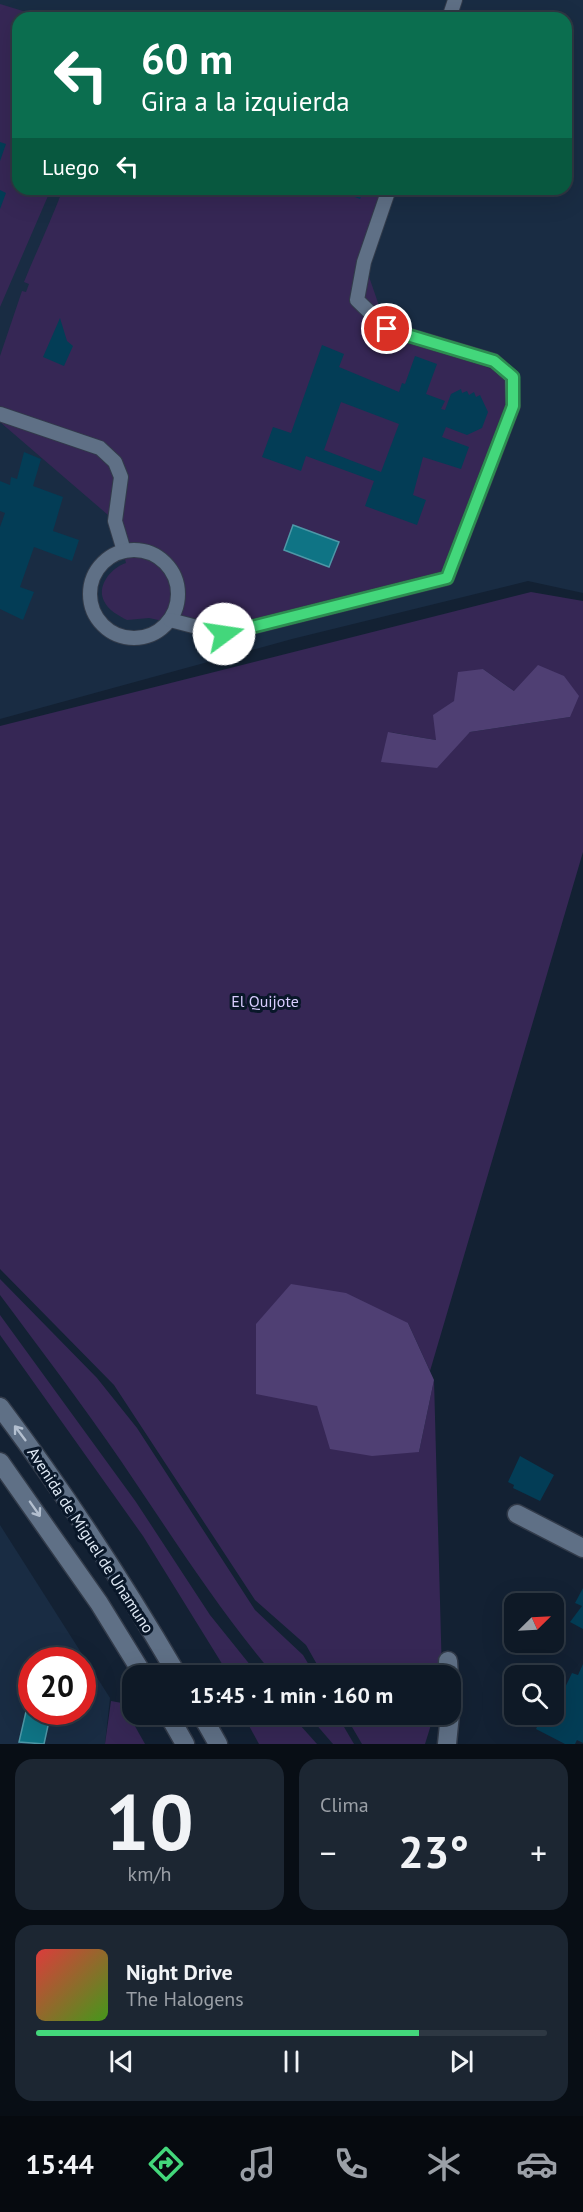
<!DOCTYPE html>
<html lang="es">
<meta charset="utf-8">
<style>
:root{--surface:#0e1926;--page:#1c2632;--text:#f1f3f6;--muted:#9ba0a7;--line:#2e3843;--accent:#43d77b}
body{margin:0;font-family:"PT Sans",sans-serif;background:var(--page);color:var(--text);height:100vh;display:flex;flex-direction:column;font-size:22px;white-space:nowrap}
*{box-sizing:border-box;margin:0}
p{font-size:20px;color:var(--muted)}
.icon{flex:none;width:33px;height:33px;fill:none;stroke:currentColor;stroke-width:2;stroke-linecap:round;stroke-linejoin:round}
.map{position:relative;height:1744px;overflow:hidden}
.drawer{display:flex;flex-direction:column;gap:15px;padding:15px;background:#080e15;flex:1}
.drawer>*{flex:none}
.banner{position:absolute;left:12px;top:12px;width:560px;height:183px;border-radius:18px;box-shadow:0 6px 24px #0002,0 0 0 2px var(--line);background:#0b6e4f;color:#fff;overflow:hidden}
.needle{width:39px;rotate:66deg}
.buttons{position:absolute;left:504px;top:1593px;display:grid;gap:12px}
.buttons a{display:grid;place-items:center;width:60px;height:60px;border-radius:12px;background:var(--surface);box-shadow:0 6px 24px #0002,0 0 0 2px var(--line);font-size:30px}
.speed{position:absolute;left:18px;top:1647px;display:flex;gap:12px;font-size:30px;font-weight:700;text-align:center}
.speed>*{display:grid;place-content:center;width:78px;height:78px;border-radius:50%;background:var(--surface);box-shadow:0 6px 24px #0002,0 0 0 2px var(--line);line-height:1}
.speed .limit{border:9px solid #d22;background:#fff;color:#111}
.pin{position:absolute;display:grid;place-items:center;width:51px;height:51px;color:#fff;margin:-26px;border:3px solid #fff;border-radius:50%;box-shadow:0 2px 6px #0007}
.me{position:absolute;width:66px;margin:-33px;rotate:76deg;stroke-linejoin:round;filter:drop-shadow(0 0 4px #0008)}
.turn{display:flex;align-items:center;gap:21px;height:126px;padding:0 30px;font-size:27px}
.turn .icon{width:78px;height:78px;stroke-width:2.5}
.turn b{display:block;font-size:42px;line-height:51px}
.then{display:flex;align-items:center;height:57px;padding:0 30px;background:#0003;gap:12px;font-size:22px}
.big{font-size:45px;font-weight:700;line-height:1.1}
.drawer .card{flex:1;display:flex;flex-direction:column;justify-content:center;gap:9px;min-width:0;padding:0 21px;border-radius:18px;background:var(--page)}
.drawer .dial{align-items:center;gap:0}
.dial b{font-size:78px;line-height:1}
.song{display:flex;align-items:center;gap:18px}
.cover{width:72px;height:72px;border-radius:9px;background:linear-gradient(135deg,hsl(0 70% 55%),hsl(100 70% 35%))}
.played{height:6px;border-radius:3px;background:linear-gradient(90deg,var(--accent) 75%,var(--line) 75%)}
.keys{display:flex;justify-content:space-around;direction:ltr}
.heat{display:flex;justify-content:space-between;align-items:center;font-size:33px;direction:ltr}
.drawer .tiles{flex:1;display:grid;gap:15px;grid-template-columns:1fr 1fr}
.card:last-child{grid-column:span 2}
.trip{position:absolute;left:122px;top:1665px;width:339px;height:60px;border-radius:18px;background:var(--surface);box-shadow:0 6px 24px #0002,0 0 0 2px var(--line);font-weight:700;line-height:60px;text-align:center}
.tabs{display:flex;height:96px;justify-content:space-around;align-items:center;background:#060a0f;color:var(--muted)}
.tabs .icon{width:42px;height:42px}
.tabs .on{color:var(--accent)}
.tabs b{font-size:27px;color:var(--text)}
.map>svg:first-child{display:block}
.built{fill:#192c43;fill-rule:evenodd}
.green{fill:#362755;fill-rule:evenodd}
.forest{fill:#4f3f73}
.water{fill:#0f7485;stroke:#4e97a7;stroke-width:1.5}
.building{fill:#033d56;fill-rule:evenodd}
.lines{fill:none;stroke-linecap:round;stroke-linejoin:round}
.lane-casing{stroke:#323b4a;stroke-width:16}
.street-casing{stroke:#323b4a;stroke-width:21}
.lane{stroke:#5f7086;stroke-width:14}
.street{stroke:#5f7086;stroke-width:18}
.oneway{stroke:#b3bfcf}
.route-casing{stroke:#2c8c50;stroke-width:15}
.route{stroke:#43d77b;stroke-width:10}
.labels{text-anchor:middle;stroke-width:6;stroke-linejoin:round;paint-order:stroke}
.park-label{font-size:16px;fill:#d9cdff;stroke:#091729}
.street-label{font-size:16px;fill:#e0eaf6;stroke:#091729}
</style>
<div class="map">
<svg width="583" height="1744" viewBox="0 0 583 1744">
<rect width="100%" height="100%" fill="#132133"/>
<!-- built -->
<g class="built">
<path d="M0 0H583V593L528 581 292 639 0 719ZM18 18H566V189H18Z"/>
<path d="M0 1525 110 1698 105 1744H0ZM32 1660H82V1712H32Z"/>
</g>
<!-- green -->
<g class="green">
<path d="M0 4 46 18H18V189H51L0 307Z"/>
<path d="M63 189H389L364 262 387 329 512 377 513 406 447 578 224 634 149 618 127 620C119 616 108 610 104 601 96 586 112 567 126 563L115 521 0 422V356L22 291 26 292 29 284 24 282C37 250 51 221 63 189Z"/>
<path d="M531 592 583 601V852L430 1371 408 1323 317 1406 419 1452 434 1380 442 1675H323L306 1645 255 1600 114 1385 0 1269V726ZM483 669 514 691 570 717 470 732 454 747 389 732 436 740 454 701Z"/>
<path d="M0 1279 97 1378 137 1428 255 1610 303 1655 315 1675H274C217 1608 170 1533 121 1461 82 1404 41 1350 0 1295Z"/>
<path d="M0 1315 136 1502 210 1615 255 1671 248 1675H229L143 1536 0 1335Z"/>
<path d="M111 1701 122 1703 145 1744H105Z"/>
<path d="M243 1715H291L317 1744H259Z"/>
<path d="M308 1715H337L354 1744H333Z"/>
<path d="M345 1715H434L425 1744H362Z"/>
</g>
<!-- forest -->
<g class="forest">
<path d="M538 665 564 676 579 696 570 717 470 732 437 768 381 762 388 732 436 740 433 715 454 701 458 672 483 669 514 691Z"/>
<path d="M291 1284 346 1293 408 1323 434 1380 419 1452 372 1456 330 1449 317 1406 256 1394V1324Z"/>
</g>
<!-- water -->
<g class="water">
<path d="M293 525 339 542 329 567 284 550Z"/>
<path d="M31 1690 32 1712H51L44 1744 19 1742Z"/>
</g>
<!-- building -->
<g class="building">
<path d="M0 142 6 144 0 161Z"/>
<path d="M334 189H364L360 199Z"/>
<path d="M0 190 6 193 0 209Z"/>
<path d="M60 318 67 341 73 346 64 366 43 357Z"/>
<path d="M322 345 344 354 339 367 399 392 402 383 405 384 415 356 437 364 426 394 445 401 441 409 445 410 451 394 461 389 462 393 467 391 469 395 474 392 476 397 480 395 488 412 482 428 467 435 446 427 442 437 469 447 461 469 423 457 413 495 426 500 417 525 365 506 374 481 306 456 301 471 262 457 273 427 291 433ZM341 402 399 424 381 472 324 450Z"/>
<path d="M24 452 41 459 33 486 63 497 53 531 79 540 72 561 34 547 20 587 34 592 23 620 0 609V527L5 513 0 511V481L10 485 11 477 17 479Z"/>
<path d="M520 1456 554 1475 540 1501 513 1488 514 1485 508 1482Z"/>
<path d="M583 1588V1629L570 1622 582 1606 575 1603Z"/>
<path d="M583 1664V1743L577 1740 575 1744H565L536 1729 543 1714H554L557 1696 560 1698 572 1673 578 1675Z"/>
</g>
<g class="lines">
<!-- lane casing -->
<g class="lane-casing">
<g id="lane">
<path d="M449 18 455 0"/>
<path d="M0 414 100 448 115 462 121 477 115 521 124 551"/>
<circle cx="134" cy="594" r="44"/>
<path d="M170 620 224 634 447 578 513 406 512 377 494 361 387 329 357 300 364 262 389 189"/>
</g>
</g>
<!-- street casing -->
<g class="street-casing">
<g id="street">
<path d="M0 1407C65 1493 123 1582 178 1676"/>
<path d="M0 1462 99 1603 144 1676"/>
<path d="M517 1514 583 1548"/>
<path d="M448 1661 449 1676"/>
<path d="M168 1714 185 1744"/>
<path d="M201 1714 218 1744"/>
<path d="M447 1744 450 1714"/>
</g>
</g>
<!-- lane -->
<use href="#lane" class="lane"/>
<!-- street -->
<use href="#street" class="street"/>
</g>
<!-- one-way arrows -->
<defs><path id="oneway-shaft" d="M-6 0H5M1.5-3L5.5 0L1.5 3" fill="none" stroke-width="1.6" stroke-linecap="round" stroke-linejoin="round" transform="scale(1.5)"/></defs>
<g class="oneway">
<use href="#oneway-shaft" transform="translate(20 1433) rotate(-127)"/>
<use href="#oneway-shaft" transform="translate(35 1509) rotate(55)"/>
</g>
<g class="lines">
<!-- route casing -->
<g class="route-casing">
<path id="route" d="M224 634 447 578 513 406V377L494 361 387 329"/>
</g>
<!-- route -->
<use href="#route" class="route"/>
</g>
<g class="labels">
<!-- park labels -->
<g class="park-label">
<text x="265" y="1007">El Quijote</text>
</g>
<!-- street labels -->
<g class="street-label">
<text transform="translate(91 1540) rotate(57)" y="6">Avenida de Miguel de Unamuno</text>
</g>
</g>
</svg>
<div class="buttons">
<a><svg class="needle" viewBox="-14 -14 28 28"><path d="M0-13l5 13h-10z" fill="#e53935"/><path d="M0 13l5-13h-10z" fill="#9ba0a7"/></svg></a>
<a><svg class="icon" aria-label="search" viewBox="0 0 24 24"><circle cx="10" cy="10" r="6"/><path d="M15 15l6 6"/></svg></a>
</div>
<div class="speed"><div class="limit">20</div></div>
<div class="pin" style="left:387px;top:329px;background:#d93025"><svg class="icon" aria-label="arrive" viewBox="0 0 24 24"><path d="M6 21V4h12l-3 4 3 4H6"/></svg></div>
<svg class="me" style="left:224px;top:634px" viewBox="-20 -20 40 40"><circle r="19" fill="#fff"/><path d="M0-13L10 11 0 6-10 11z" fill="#43d77b"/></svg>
<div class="trip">15:45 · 1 min · 160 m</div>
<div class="banner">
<div class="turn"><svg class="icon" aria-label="left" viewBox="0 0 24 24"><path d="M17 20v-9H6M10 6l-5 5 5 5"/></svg><div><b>60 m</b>Gira a la izquierda</div></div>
<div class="then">Luego<svg class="icon" aria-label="left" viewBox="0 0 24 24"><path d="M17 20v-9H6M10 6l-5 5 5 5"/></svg></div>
</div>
</div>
<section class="drawer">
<div class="tiles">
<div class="card dial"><b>10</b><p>km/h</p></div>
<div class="card"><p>Clima</p>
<div class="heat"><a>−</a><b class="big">23°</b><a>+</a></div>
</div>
<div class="card">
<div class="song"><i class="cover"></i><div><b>Night Drive</b><p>The Halogens</p></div></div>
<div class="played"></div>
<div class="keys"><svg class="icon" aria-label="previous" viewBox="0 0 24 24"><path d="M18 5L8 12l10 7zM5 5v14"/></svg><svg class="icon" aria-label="pause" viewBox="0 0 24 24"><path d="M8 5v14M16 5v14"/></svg><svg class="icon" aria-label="next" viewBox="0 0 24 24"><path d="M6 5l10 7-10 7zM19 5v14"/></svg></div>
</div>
</div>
</section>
<nav class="tabs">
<b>15:44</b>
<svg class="icon on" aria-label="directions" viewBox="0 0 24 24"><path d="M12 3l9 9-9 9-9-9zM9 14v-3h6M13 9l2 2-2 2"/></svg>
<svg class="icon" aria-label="music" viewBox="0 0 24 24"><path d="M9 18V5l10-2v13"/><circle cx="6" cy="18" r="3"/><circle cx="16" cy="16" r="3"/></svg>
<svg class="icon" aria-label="phone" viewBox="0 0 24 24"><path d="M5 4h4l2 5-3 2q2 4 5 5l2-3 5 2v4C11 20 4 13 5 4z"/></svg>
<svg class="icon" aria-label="climate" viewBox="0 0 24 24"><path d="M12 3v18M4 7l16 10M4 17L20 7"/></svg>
<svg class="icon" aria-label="car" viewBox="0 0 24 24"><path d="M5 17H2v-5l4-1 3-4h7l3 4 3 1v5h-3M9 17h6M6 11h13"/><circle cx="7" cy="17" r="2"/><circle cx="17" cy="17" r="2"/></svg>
</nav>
